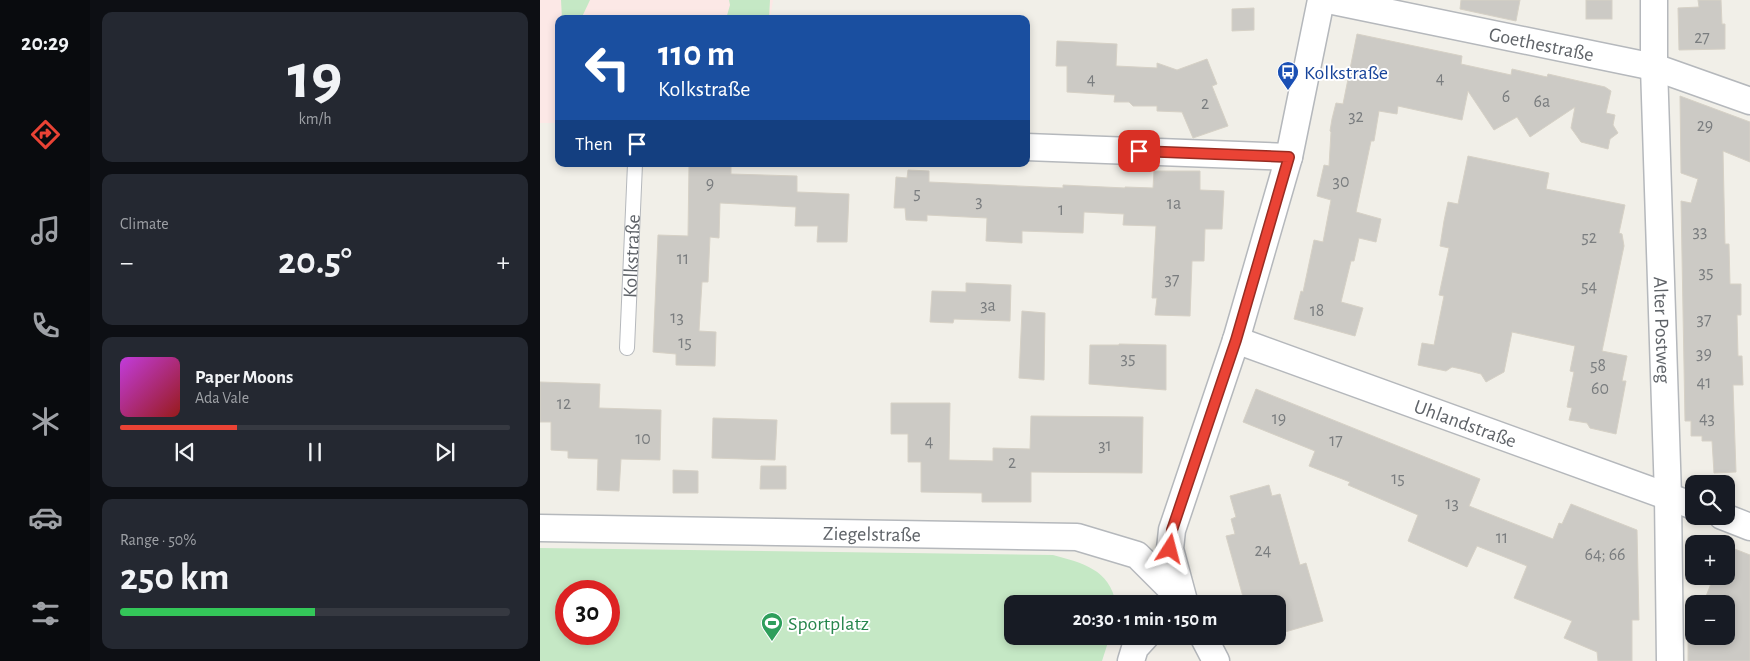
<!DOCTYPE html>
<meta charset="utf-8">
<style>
:root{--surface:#171b24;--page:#242831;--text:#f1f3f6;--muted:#9ea1a6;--line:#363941;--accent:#ea4335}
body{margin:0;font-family:"Alegreya Sans",sans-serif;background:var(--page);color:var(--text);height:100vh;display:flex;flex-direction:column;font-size:19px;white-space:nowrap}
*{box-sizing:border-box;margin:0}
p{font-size:16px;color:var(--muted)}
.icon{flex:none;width:28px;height:28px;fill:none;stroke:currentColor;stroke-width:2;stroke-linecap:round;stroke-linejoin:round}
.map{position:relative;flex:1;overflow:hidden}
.panel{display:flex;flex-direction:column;gap:12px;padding:12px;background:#0d0f14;width:450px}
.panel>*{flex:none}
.hud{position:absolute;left:15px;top:15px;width:475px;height:152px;border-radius:10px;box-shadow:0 2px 8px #0003;background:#1a4fa0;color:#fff;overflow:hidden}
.buttons{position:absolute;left:1145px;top:475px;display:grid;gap:10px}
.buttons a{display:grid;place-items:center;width:50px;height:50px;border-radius:10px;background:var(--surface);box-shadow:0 2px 8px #0003;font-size:25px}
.speed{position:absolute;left:15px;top:580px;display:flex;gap:10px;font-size:25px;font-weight:700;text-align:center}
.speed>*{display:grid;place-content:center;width:65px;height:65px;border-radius:50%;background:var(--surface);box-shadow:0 2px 8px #0003;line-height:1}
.speed .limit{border:8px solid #d22;background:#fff;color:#111}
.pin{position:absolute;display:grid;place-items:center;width:42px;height:42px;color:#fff;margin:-21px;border-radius:10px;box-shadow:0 2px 8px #0006}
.me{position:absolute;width:55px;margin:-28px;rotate:9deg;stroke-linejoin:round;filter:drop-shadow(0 0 4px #0008)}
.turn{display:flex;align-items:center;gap:18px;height:105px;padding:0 20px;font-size:22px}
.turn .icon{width:65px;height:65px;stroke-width:2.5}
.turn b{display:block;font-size:35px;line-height:42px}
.then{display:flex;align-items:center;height:48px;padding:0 20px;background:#0003;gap:10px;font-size:19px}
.big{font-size:38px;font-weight:700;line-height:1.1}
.panel .widget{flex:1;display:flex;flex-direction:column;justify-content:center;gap:8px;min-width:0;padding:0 18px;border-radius:10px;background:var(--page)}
.panel .dial{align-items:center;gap:0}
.dial b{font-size:65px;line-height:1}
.song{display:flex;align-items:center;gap:15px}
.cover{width:60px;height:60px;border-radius:8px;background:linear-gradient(135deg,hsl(290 70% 55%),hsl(0 70% 35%))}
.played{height:5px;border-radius:2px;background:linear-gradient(90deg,var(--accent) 30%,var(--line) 30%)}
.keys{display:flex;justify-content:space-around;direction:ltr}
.heat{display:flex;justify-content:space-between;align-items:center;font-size:28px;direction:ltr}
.charge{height:8px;border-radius:4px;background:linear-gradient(90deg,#34c759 50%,var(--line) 0)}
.trip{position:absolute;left:464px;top:595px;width:282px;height:50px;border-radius:10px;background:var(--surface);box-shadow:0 2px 8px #0003;font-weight:700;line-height:50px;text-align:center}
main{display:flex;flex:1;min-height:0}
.dock{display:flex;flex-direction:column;width:90px;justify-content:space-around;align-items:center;background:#090b0e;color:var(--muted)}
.dock .icon{width:35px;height:35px}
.dock .current{color:var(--accent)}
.dock b{font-size:22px;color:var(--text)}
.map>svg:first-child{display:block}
.medical{fill:#fce8e6}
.green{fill:#c5e8c5;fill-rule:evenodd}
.building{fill:#cccac5;stroke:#d6d1c6}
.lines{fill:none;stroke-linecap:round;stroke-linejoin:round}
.lane-casing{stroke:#b5b8bc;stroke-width:16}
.street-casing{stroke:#b5b8bc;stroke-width:29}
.lane{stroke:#fff;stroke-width:14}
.street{stroke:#fff;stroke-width:26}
.route-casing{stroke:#982c22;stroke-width:12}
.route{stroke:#ea4335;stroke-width:9}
.labels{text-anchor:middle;stroke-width:4;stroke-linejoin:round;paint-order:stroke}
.number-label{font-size:18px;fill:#7a7d7f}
.street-label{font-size:20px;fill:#5f6368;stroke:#fff}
.transit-label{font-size:20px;fill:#164399;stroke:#fff;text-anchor:start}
.leisure-label{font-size:20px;fill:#27864d;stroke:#fff;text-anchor:start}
</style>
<main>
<nav class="dock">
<b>20:29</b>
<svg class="icon current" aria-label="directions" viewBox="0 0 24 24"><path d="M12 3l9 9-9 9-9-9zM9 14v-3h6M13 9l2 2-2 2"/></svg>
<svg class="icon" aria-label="music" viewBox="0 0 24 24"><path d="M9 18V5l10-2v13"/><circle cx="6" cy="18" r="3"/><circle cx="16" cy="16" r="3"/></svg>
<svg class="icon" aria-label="phone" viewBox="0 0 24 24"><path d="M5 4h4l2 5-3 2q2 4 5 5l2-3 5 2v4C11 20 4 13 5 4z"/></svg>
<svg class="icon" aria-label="climate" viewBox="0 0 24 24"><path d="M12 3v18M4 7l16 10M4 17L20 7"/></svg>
<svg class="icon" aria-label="car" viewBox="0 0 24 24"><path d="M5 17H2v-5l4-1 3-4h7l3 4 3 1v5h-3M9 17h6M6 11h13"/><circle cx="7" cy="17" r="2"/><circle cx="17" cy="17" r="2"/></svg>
<svg class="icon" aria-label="filters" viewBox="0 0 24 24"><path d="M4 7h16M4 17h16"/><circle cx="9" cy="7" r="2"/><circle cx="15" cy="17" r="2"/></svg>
</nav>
<section class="panel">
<div class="widget dial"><b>19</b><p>km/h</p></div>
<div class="widget"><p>Climate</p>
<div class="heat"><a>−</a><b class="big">20.5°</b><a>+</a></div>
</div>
<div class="widget">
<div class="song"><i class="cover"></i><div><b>Paper Moons</b><p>Ada Vale</p></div></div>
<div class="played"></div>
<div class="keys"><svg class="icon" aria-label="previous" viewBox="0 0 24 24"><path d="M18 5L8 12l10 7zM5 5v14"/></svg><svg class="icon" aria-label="pause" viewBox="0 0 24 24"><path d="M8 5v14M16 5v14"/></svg><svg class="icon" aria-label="next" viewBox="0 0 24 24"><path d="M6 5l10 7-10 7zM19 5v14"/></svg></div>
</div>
<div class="widget"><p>Range · 50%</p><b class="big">250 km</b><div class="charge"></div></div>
</section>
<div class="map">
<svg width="1210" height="661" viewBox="0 0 1210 661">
<rect width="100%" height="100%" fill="#f1efe8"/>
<!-- medical -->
<path class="medical" d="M0 0H233L230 19H19V123H0Z"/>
<!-- green -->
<g class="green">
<path d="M21 0H50L41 19H22Z"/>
<path d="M189 0H230L229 19H186L190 5Z"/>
<path d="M0 548 513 555C542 563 570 569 576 604H472V636H570L562 661H0ZM26 591H69V634H26Z"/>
</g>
<!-- building -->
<g class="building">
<path d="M921 0H980L976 21 920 9Z"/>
<rect x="1046" y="0" width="26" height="19"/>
<path d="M1158 0H1181L1182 24H1185V49L1139 50 1138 8 1159 7Z"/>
<path d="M714 8V30L692 31V9Z"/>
<path d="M817 34 922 56 921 64 971 75 972 69 1007 77 1008 74 1065 87 1071 91 1066 113 1075 115 1073 125 1078 133 1070 139 1068 149 1041 142 1031 128 1035 107 990 137 977 117 954 130 928 91 922 120 858 106 857 114 839 111 834 141H831L816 212 841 219 836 242 819 238 814 261H811L801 302 823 308 815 336 754 319 761 291 763 292 774 240 783 242 791 200 777 196 784 165 789 166 791 132 790 131 792 119 796 103 803 104Z"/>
<path d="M517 41 577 44 576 66 617 68V63L637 70 667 59 677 84 672 86 688 126 653 138 642 112 617 111V106H593L589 102H574L575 95 527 92V66H516Z"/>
<path d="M1140 96 1210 122V162L1183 151 1185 244H1189L1190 284H1201V315H1197L1198 356H1202L1203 385H1193L1196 472 1174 473 1172 441H1162V436H1151V421H1145L1141 201 1151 203 1158 179 1141 173Z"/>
<path d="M928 156 1009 173 1006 189 1085 205 1079 233 1082 234 1084 246 1062 351 1087 356 1082 381H1086L1076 434 1050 428 1047 423 1029 420 1032 408 1027 407 1034 372 1030 371 1035 346 972 332 964 372 946 382 941 374 926 370 912 367 906 371 878 365 882 343 894 345 904 296 899 295 909 248 900 246 904 221 908 202 918 204Z"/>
<path d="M149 164H191V174L257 176V192L309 194 307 242H277L278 226H255L256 207 180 203 179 238 170 237 168 282H162L159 331 176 332 175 366 136 365V354L113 352 118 235 148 236Z"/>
<path d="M368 170 389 171V182L523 188V185L585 188V187L613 188 614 171H660V190L684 191 682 229H665L664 261H652L650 316 615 315 617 298H612L616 226 583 225 584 214 544 212 543 233 482 231V243L446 241 447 218 387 215V221L366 220 365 208H354L356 177 367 178Z"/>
<path d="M426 283 471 285 470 321 414 319 413 323 390 322 392 291 426 292Z"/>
<path d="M482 311 505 313 504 380 479 378Z"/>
<path d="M579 344 626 345V390L549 384 550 345H579Z"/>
<path d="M0 382 60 384 59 408 121 410 120 460 81 459 79 491 57 490 58 459 28 458V451L11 450V422H0Z"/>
<path d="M716 389 940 479 929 506 1013 539 1019 523 1022 524 1031 504 1097 530 1099 620H1092V661H1058L1057 652 1024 638 1032 621 974 598 987 566 937 546 927 567 868 541 878 515 808 485 810 482 769 466 775 451 703 422Z"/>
<path d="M351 403H410L409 460 453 461V448L490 449 491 416 603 417 602 473 491 472V502H442V493L381 492V462H368V434H351Z"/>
<path d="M173 418 237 420 235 460 172 458Z"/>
<path d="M221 466H246V489H220Z"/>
<path d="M133 470 158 471V493H133Z"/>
<path d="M729 485 732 496 740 494 760 565 766 563 783 621 738 634V604H705L686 536 695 534 691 519 696 517 690 496Z"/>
<path d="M1187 546 1210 555V661H1148V639L1154 625V636H1186V604H1163L1174 576H1186Z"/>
</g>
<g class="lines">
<!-- lane casing -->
<g class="lane-casing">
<g id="lane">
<path id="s1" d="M87 348 95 164"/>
</g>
</g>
<!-- street casing -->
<g class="street-casing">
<g id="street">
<path id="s2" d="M788 0 1114 67 1210 101"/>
<path id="s3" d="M1114 0V67L1128 496 1130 661"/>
<path d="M486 147 749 157"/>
<path id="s4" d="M696 340 1154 506"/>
<path d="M1182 516 1210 527"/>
<path id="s5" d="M0 528 537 537 597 555 643 601"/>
<path d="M644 601 630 549 632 530 696 340 749 157 781 0"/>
<path d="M663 636 676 661"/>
<path d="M591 661 595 648 606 636"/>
</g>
</g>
<!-- lane -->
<use href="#lane" class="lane"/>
<!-- street -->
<use href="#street" class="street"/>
</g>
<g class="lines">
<!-- route casing -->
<g class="route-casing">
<path id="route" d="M599 151 749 157 696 340 632 530 630 549"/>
</g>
<!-- route -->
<use href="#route" class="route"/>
</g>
<!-- icons -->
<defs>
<g id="bus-pin" transform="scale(1.125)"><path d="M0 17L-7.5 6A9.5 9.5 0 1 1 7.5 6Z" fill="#1a4fb4" stroke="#fff"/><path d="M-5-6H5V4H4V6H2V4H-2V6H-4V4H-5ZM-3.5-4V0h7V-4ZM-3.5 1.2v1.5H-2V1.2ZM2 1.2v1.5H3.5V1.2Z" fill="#fff"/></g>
<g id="stadium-pin" transform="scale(1.125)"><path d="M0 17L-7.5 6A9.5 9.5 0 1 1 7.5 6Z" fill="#2e9e5b" stroke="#fff"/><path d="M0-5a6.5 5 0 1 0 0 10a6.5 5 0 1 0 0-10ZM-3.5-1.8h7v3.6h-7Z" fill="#fff"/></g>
</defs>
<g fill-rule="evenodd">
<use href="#bus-pin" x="748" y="72"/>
<use href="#stadium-pin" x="232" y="623"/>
</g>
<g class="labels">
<!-- number labels -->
<g class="number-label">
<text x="1162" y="43">27</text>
<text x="900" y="84">4</text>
<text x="551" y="85">4</text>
<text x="966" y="102">6</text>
<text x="1002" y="107">6a</text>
<text x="665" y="109">2</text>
<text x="816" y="122">32</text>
<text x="1165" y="131">29</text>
<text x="801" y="187">30</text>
<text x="170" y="189">9</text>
<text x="377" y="199">5</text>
<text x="439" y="207">3</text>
<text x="634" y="209">1a</text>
<text x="521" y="215">1</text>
<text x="1160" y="237">33</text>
<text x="1049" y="243">52</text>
<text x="143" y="264">11</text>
<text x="1166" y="278">35</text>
<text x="632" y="285">37</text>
<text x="1049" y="292">54</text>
<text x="448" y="311">3a</text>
<text x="777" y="316">18</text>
<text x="137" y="323">13</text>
<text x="1164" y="325">37</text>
<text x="145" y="348">15</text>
<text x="1164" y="359">39</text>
<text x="588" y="364">35</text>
<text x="1058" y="371">58</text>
<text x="1164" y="388">41</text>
<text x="1060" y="394">60</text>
<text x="24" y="409">12</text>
<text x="739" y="424">19</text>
<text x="1167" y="424">43</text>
<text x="103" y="444">10</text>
<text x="796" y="446">17</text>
<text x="389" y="447">4</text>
<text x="565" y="451">31</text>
<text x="472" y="468">2</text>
<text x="858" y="484">15</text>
<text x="912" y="509">13</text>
<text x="962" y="543">11</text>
<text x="723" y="556">24</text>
<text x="1065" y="560">64; 66</text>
</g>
<!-- street labels -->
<g class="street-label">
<text dy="7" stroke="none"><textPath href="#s2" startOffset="218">Goethestraße</textPath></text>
<text dy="7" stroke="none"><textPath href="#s1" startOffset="92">Kolkstraße</textPath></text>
<text dy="7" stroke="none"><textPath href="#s3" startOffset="330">Alter Postweg</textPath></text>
<text dy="7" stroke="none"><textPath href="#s4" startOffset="244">Uhlandstraße</textPath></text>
<text dy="7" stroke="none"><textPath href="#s5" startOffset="332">Ziegelstraße</textPath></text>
</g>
<!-- transit labels -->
<g class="transit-label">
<text x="764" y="79">Kolkstraße</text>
</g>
<!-- leisure labels -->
<g class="leisure-label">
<text x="248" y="630">Sportplatz</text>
</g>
</g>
</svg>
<div class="buttons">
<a><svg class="icon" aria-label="search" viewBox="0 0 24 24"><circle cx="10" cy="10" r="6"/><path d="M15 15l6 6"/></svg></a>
<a>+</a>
<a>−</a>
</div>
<div class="speed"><div class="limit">30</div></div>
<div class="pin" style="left:599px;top:151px;background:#d93025"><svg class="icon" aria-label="arrive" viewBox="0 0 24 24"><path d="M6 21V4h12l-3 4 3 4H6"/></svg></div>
<svg class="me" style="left:630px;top:549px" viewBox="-20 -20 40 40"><path d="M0-17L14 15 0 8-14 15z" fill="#ea4335" stroke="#fff" stroke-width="4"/></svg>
<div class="trip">20:30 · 1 min · 150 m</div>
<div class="hud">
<div class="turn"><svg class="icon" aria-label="left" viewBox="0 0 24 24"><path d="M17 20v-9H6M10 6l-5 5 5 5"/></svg><div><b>110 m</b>Kolkstraße</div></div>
<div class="then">Then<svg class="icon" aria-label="arrive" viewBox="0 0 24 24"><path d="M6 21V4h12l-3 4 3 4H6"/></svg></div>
</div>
</div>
</main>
